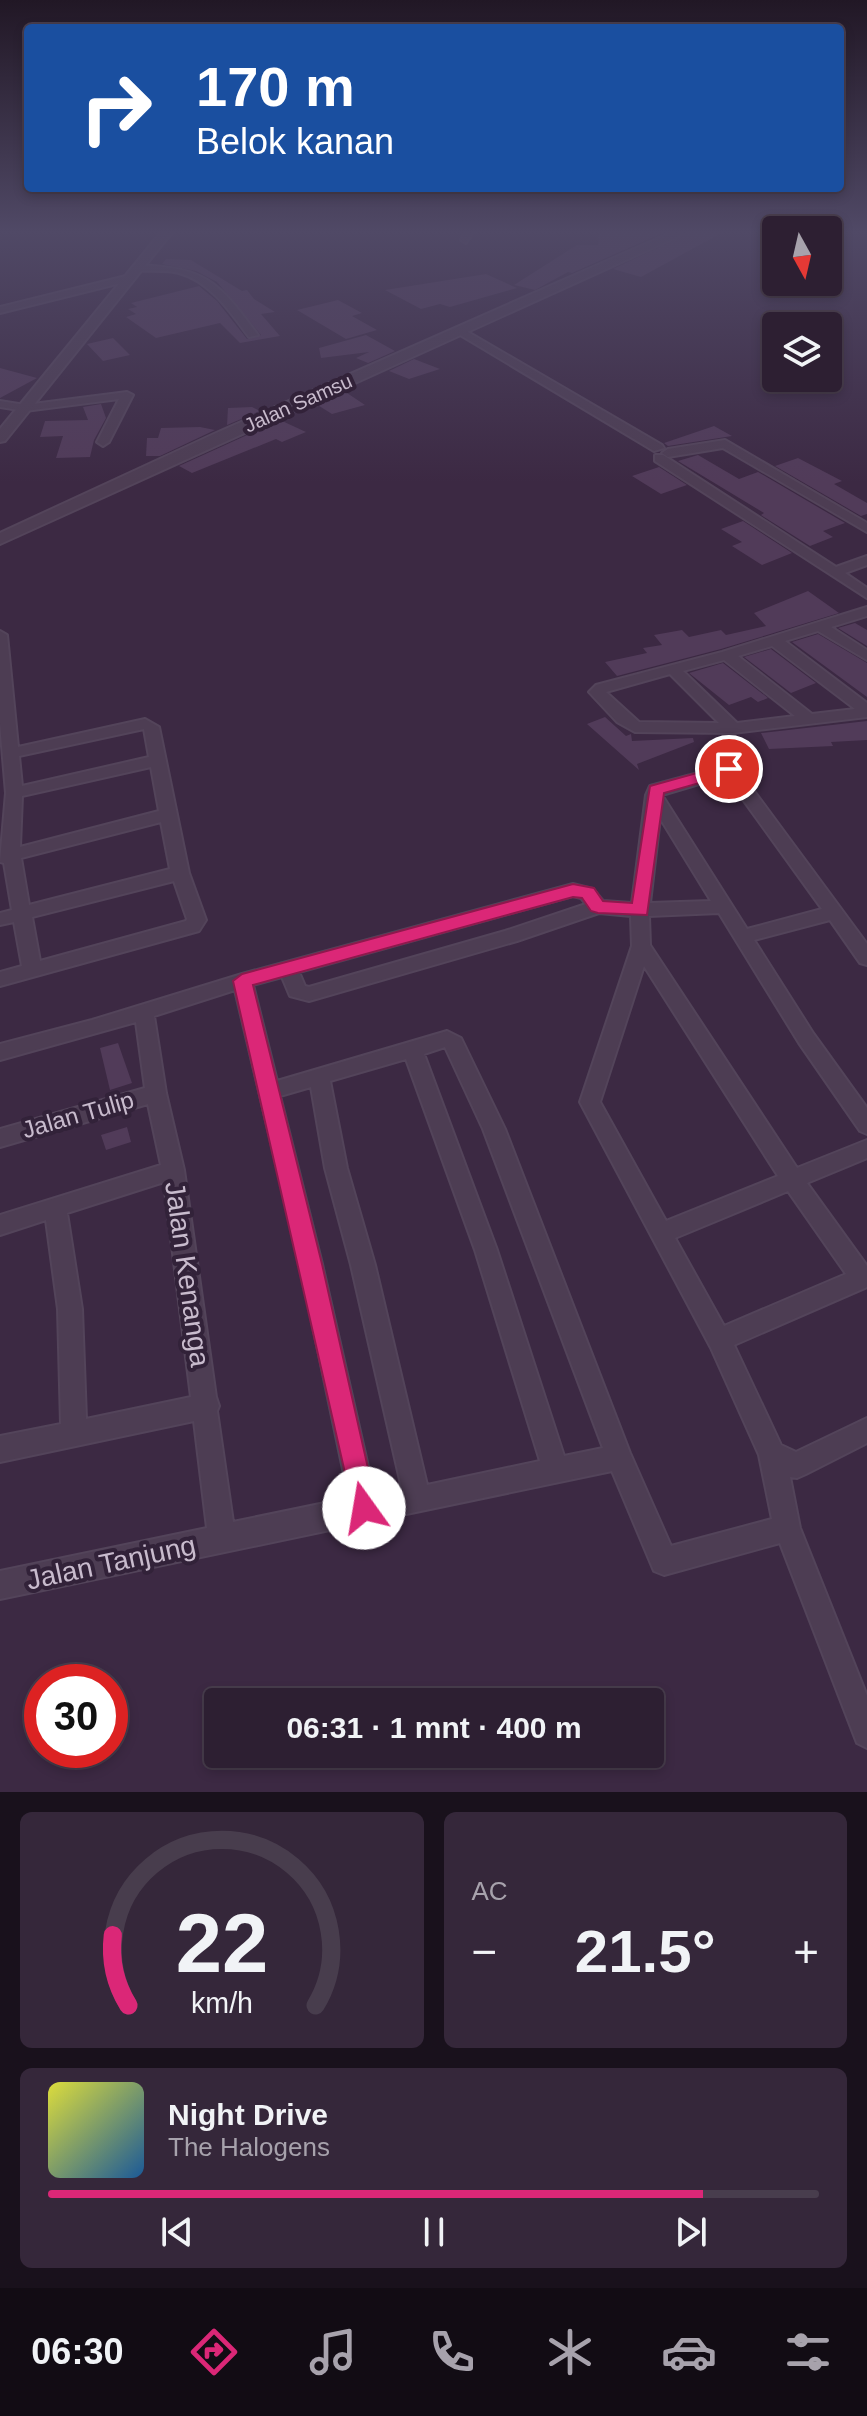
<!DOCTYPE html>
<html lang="id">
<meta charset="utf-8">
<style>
:root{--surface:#2d1f32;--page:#35273a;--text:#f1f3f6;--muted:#a7a2ac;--line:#483d4d;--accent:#db2777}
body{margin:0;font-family:Helvetica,sans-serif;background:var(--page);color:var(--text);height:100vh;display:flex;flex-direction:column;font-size:30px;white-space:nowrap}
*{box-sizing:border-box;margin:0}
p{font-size:26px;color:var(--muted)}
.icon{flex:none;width:44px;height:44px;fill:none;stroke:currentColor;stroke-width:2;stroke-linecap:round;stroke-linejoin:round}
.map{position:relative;height:1792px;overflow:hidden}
.details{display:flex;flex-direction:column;gap:20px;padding:20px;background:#19111c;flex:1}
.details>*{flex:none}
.hud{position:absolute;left:24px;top:24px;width:820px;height:168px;border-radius:8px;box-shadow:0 4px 12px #0003,0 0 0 2px var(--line);background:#1a4fa0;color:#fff;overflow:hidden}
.needle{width:52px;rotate:172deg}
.tools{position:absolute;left:762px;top:216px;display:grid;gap:16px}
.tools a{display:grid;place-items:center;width:80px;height:80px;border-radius:8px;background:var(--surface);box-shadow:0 4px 12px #0003,0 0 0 2px var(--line);font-size:40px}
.speed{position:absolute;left:24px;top:1664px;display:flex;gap:16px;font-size:40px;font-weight:700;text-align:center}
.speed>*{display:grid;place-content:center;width:104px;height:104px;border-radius:50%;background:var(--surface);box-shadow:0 4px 12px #0003,0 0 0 2px var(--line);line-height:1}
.speed .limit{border:12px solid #d22;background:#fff;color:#111}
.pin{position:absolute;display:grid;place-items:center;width:68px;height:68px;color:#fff;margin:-34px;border:4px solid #fff;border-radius:50%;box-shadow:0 2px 8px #0007}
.me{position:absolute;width:88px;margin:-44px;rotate:347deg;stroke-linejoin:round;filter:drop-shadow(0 0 6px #0008)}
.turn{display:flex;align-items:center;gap:28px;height:168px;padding:0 40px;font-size:36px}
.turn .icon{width:104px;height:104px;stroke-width:2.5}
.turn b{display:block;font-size:56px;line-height:68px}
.big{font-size:60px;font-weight:800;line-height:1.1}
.details .widget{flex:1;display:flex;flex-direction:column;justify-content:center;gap:12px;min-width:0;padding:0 28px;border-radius:12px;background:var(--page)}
.details .dial{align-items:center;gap:0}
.dial svg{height:208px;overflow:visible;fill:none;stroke:var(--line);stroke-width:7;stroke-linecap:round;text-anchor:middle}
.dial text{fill:var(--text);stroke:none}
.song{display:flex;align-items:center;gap:24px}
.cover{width:96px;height:96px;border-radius:12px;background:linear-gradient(135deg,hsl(60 70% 55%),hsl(210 70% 35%))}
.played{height:8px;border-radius:4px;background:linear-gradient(90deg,var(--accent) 85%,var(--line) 85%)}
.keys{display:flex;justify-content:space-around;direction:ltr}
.heat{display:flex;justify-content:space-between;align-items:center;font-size:44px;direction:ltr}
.details .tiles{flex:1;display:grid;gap:20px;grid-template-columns:1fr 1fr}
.widget:last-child{grid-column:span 2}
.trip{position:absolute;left:204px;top:1688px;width:460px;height:80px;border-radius:8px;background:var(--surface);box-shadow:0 4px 12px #0003,0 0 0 2px var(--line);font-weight:800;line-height:80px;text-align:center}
.menu{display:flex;height:128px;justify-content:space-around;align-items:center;background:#120c14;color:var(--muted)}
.menu .icon{width:56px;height:56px}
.menu .active{color:var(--accent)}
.menu b{font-size:36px;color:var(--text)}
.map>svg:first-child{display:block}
.building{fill:#513b59}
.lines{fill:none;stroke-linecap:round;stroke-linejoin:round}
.minor-casing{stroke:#53445a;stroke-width:4}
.tertiary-casing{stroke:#53445a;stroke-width:4}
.minor{fill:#4d3d53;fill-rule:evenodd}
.tertiary{fill:#4d3d53;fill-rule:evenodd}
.route{fill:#db2777;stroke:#8e194d;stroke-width:2}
.labels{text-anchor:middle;stroke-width:8;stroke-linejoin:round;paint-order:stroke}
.far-street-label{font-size:20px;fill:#c8bbcd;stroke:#322239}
.street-label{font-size:24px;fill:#c8bbcd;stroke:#322239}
.near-street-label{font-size:28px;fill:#c8bbcd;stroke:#322239}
</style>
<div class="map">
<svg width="867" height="1792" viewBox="0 0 867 1792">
<rect width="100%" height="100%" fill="#3c2943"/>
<!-- building -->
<g class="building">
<path d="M599 231H667L572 273 568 272 535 290 514 285 577 245H598Z"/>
<path d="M693 231H725L641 277 613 269Z"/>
<path d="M166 259 191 260 242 291 247 290 254 299 275 312 261 314 280 336 240 343 220 323 156 338 126 317 136 314 128 309 137 307 131 303 199 286 217 301 247 339 261 335 217 282 196 271 162 264Z"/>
<path d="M486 274 517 288 450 307 440 304 421 309 385 290Z"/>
<path d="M338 300 362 313 352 316 377 330 346 339 297 310Z"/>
<path d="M366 335 395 351 368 363 356 358 369 352 321 358 319 348Z"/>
<path d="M113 338 130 355 103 361 87 344Z"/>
<path d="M414 359 440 369 409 379 389 371Z"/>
<path d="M0 368 37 378 0 398Z"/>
<path d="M344 391 365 405 332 414 316 404Z"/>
<path d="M101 404 106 418 94 440 90 457 56 458 63 436 40 437 45 421 88 420 83 407Z"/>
<path d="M252 407 260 411 227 425 228 408Z"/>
<path d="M280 420 306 432 282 442 276 439 192 473 179 466Z"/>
<path d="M714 426 732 436 668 446 664 443Z"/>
<path d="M161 428 200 427 215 430 160 456H146L147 438H158Z"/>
<path d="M698 455 739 479 758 472 845 523 823 531 833 537 810 546 761 515 764 513 678 461Z"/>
<path d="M798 458 842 481 834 484 867 503V514L861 516 775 466Z"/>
<path d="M659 467 687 485 661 494 632 476Z"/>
<path d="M743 521 792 553 762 565 732 546 742 542 721 529Z"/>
<path d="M808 591 839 613 721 649 617 676 605 662 647 653 643 648 662 645 654 635 682 630 689 637 721 630 726 635 766 626 754 613Z"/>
<path d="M855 623 867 630V646L838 628Z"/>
<path d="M818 634 867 663V697L792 642Z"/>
<path d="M771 649 816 683 791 693 744 657Z"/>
<path d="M723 663 768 698 758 702 751 697 729 705 689 673Z"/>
<path d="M605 717 626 736 631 734 632 741 693 738 694 742 637 764 639 770 587 724Z"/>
<path d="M867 721V740L831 742 833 746 769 749 761 733Z"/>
<path d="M118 1043 132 1083 110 1090 100 1048Z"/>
<path d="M127 1127 131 1142 106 1150 101 1135Z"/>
</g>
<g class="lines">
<!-- minor casing -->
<g class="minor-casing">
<g id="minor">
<path d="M465 231H474L466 243 461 240Z"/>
<path d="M137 265C206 268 217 280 258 335L249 337C231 313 210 281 179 273 164 269 148 272 134 270L132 268Z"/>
<path d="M130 275 133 276V280L0 313V307Z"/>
<path d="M461 328 662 445 664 448 654 451 457 333V329Z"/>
<path d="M127 392 133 395 109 442 103 446 97 442 119 399 25 411 0 407V401L25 405Z"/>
<path d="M725 440 867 523V532L723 448 668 457 662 453 668 449Z"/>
<path d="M655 455H663L836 567 867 556V565L845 573 867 588V598L655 461Z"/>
<path d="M867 607V616L831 627 867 650V660L818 631 785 641 867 703V717L733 733 635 732 617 722 589 692 596 685 722 652ZM772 646 855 709 812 714 738 656ZM724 660 795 716 737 723 683 671ZM670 674 719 723 639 722 606 692Z"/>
<path d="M0 631 7 635 18 747 145 719 159 727 189 873 206 920 199 931 0 986V972L22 966 14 922 0 925V913L12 910 4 863 0 862 6 793 0 723ZM144 729 149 757 22 786 19 756ZM151 767 159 811 20 847 22 796ZM161 822 170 869 29 905 21 858ZM174 881 187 919 186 921 40 961 32 917Z"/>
<path d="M746 760 754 765 740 772 867 944V965L860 963 830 920 754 940 813 1033 867 1108V1134L860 1131 799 1043 719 913 649 916 650 945 797 1168 867 1140V1158L807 1183 867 1266V1287L734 1345 781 1445 796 1452 867 1418V1443L806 1474 797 1478 790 1477 800 1528 867 1696V1748L857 1743 780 1543 664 1575 654 1571 612 1471 0 1599V1571L207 1528 194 1421 0 1462V1436L61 1424 58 1309 46 1220 0 1235V1215L161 1165 148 1104 0 1147V1129L145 1088 136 1022 0 1060V1044L92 1020 242 974 573 884 593 889 603 901 632 903 646 795 650 786ZM726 776 822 909 747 929 662 795ZM660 818 711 901 650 903ZM573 896 581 898 586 904 505 931 309 987 305 986 299 972ZM599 913 631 916 632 946 580 1102 711 1348 759 1455 772 1519 671 1546 630 1453 505 1129 461 1038 447 1031 277 1081 253 985 282 977 290 996 309 1001 517 941ZM644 966 778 1176 666 1221 600 1102ZM235 990 300 1264 349 1498 233 1522 217 1411 219 1406 216 1397 184 1170 166 1093 154 1016ZM445 1047 483 1129 603 1448 564 1456 497 1250 424 1054ZM406 1059 475 1250 540 1461 427 1485 375 1265 347 1168 330 1081ZM311 1087 325 1168 351 1265 402 1489 374 1493 322 1264 280 1096ZM164 1182 191 1397 86 1419 82 1309 67 1213ZM788 1191 846 1274 724 1326 675 1238Z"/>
</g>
</g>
<!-- tertiary casing -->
<g class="tertiary-casing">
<g id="tertiary">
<path d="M162 231H173L5 441 0 442V429Z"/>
<path d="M675 231H690L0 544V533L214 434Z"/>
</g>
</g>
<!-- minor -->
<use href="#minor" class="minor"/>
<!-- tertiary -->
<use href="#tertiary" class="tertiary"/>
</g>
<!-- sky -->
<linearGradient id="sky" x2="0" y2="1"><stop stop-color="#211725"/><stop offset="0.48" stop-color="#504966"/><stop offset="1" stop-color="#504966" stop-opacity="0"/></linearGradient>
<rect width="867" height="482" fill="url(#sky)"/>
<!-- route -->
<path class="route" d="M729 764 735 765 738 769 735 773 664 793 647 915 598 913 591 911 582 898 573 897 253 985 322 1264 377 1508 373 1517 364 1521 355 1517 233 981 242 974 573 884 594 888 603 901 632 903 650 786Z"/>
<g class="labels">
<!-- far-street labels -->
<g class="far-street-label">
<text transform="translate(298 403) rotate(-24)" y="7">Jalan Samsu</text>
</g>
<!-- street labels -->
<g class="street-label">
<text transform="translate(78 1115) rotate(-16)" y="8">Jalan Tulip</text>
</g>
<!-- near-street labels -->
<g class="near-street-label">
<text transform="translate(188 1274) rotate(82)" y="10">Jalan Kenanga</text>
<text transform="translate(111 1562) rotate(-12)" y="10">Jalan Tanjung</text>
</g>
</g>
</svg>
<div class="tools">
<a><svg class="needle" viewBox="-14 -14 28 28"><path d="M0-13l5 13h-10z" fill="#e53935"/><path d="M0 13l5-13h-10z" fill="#a7a2ac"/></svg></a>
<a><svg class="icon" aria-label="layers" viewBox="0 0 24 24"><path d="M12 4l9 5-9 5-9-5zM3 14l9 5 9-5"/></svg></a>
</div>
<div class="speed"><div class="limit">30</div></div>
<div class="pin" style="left:729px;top:769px;background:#d93025"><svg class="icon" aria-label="arrive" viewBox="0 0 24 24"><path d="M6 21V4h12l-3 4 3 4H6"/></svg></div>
<svg class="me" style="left:364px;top:1508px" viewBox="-20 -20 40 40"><circle r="19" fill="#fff"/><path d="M0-13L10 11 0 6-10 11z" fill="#db2777"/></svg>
<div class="trip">06:31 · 1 mnt · 400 m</div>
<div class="hud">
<div class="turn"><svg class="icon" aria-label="right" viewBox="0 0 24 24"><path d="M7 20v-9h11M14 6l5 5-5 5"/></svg><div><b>170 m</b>Belok kanan</div></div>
</div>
</div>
<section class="details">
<div class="tiles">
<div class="widget dial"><svg viewBox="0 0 100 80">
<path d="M14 69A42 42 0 1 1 86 69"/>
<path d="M14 69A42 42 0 0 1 8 42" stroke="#db2777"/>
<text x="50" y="56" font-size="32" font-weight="700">22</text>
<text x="50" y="72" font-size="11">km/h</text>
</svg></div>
<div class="widget"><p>AC</p>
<div class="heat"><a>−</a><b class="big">21.5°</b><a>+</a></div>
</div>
<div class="widget">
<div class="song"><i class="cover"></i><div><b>Night Drive</b><p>The Halogens</p></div></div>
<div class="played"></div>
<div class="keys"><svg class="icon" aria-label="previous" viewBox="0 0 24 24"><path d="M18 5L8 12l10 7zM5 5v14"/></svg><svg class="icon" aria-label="pause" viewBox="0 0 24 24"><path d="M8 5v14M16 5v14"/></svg><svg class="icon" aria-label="next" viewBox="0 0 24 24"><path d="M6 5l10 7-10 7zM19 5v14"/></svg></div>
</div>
</div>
</section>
<nav class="menu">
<b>06:30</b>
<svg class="icon active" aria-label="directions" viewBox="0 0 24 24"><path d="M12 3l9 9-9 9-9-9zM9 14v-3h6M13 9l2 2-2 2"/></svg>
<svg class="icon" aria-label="music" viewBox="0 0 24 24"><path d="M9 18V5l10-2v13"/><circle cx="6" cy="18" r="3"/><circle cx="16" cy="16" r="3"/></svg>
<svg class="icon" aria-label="phone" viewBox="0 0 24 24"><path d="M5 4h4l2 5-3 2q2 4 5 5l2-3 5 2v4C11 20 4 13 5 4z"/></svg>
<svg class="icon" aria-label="climate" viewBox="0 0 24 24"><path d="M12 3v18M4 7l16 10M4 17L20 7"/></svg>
<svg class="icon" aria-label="car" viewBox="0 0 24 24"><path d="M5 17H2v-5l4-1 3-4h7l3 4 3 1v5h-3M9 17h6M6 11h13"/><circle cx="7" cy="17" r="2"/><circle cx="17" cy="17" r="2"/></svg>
<svg class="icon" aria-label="filters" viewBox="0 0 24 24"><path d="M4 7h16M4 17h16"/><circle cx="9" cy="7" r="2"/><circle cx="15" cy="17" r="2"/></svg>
</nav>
